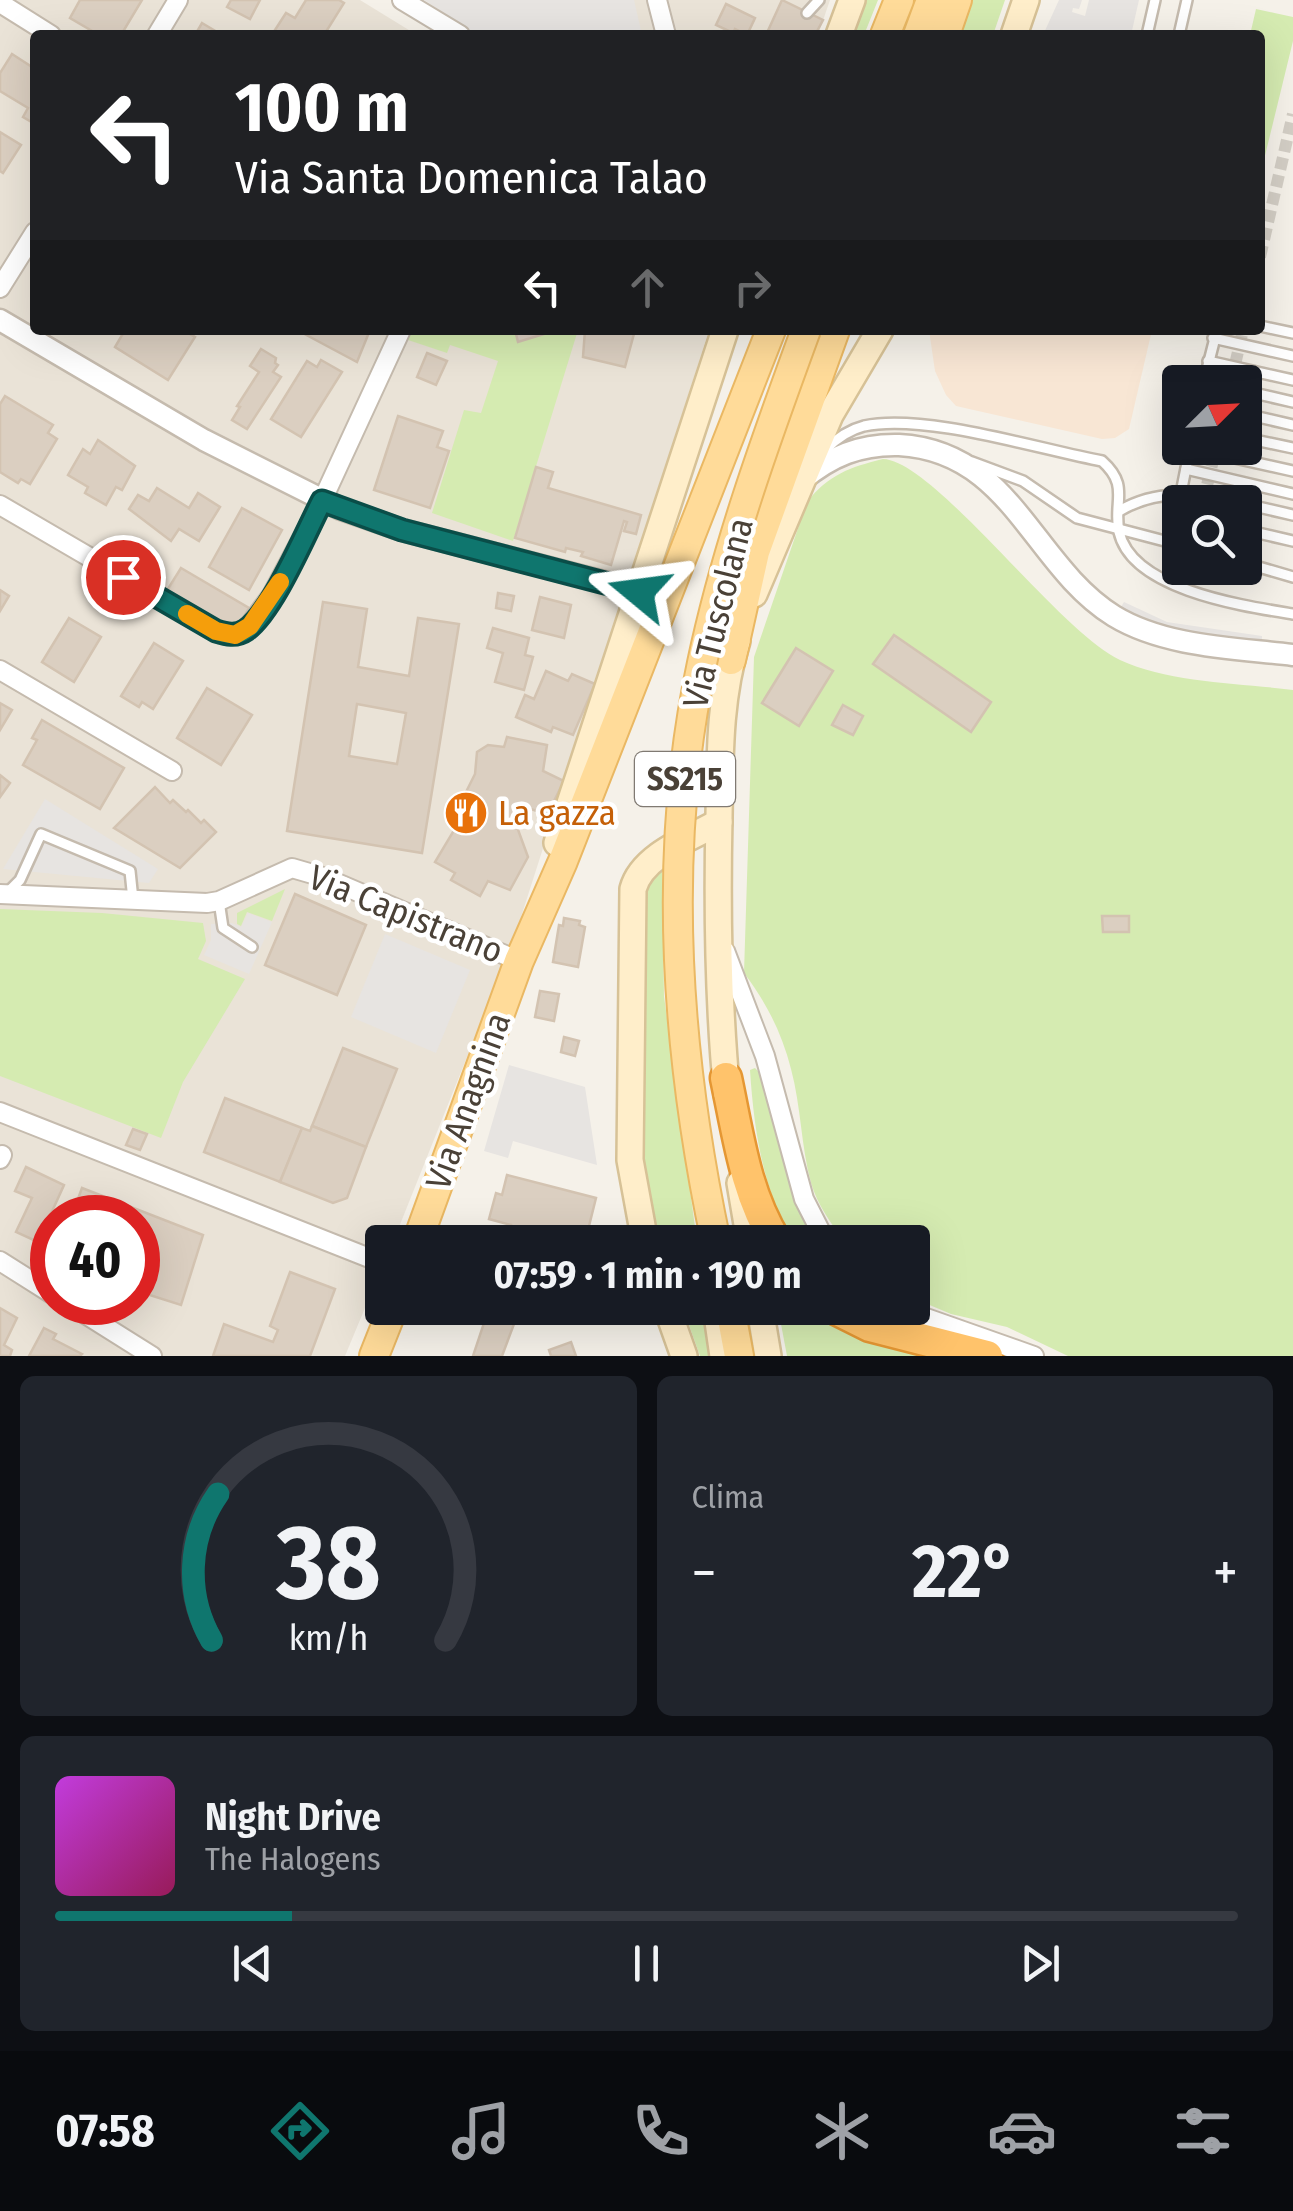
<!DOCTYPE html>
<html lang="it">
<meta charset="utf-8">
<style>
:root{--surface:#171b24;--page:#20242c;--text:#f1f3f6;--muted:#9ea1a6;--line:#363941;--accent:#0f766e}
body{margin:0;font-family:"Fira Sans Condensed",sans-serif;background:var(--page);color:var(--text);height:100vh;display:flex;flex-direction:column;font-size:38px;white-space:nowrap}
*{box-sizing:border-box;margin:0}
p{font-size:32px;color:var(--muted)}
.icon{flex:none;width:55px;height:55px;fill:none;stroke:currentColor;stroke-width:2;stroke-linecap:round;stroke-linejoin:round}
.map{position:relative;height:1356px;overflow:hidden}
.panel{display:flex;flex-direction:column;gap:20px;padding:20px;background:#0d0f14;flex:1}
.panel>*{flex:none}
.banner{position:absolute;left:30px;top:30px;width:1235px;height:305px;border-radius:10px;box-shadow:0 10px 40px #0002;background:#202124;color:#fff;overflow:hidden}
.needle{width:65px;rotate:66deg}
.buttons{position:absolute;left:1162px;top:365px;display:grid;gap:20px}
.buttons a{display:grid;place-items:center;width:100px;height:100px;border-radius:10px;background:var(--surface);box-shadow:0 10px 40px #0002;font-size:50px}
.speed{position:absolute;left:30px;top:1195px;display:flex;gap:20px;font-size:50px;font-weight:700;text-align:center}
.speed>*{display:grid;place-content:center;width:130px;height:130px;border-radius:50%;background:var(--surface);box-shadow:0 10px 40px #0002;line-height:1}
.speed .limit{border:15px solid #d22;background:#fff;color:#111}
.pin{position:absolute;display:grid;place-items:center;width:85px;height:85px;color:#fff;margin:-42px;border:5px solid #fff;border-radius:50%;box-shadow:0 2px 10px #0007}
.me{position:absolute;width:110px;margin:-55px;rotate:286deg;stroke-linejoin:round;filter:drop-shadow(0 0 8px #0008)}
.turn{display:flex;align-items:center;gap:35px;height:210px;padding:0 40px;font-size:45px}
.turn .icon{width:130px;height:130px;stroke-width:2.5}
.turn b{display:block;font-size:70px;line-height:85px}
.lanes{display:flex;align-items:center;height:95px;padding:0 40px;background:#0003;justify-content:center;gap:50px;direction:ltr}
.lanes .off{opacity:.35}
.big{font-size:75px;font-weight:700;line-height:1.1}
.panel .widget{flex:1;display:flex;flex-direction:column;justify-content:center;gap:15px;min-width:0;padding:0 35px;border-radius:15px;background:var(--page)}
.panel .dial{align-items:center;gap:0}
.dial svg{height:260px;overflow:visible;fill:none;stroke:var(--line);stroke-width:7;stroke-linecap:round;text-anchor:middle}
.dial text{fill:var(--text);stroke:none}
.song{display:flex;align-items:center;gap:30px}
.cover{width:120px;height:120px;border-radius:15px;background:linear-gradient(135deg,hsl(290 70% 55%),hsl(330 70% 35%))}
.played{height:10px;border-radius:5px;background:linear-gradient(90deg,var(--accent) 20%,var(--line) 20%)}
.keys{display:flex;justify-content:space-around;direction:ltr}
.heat{display:flex;justify-content:space-between;align-items:center;font-size:55px;direction:ltr}
.panel .tiles{flex:1;display:grid;gap:20px;grid-template-columns:1fr 1fr}
.widget:last-child{grid-column:span 2}
.trip{position:absolute;left:365px;top:1225px;width:565px;height:100px;border-radius:10px;background:var(--surface);box-shadow:0 10px 40px #0002;font-weight:700;line-height:100px;text-align:center}
.tab-bar{display:flex;height:160px;justify-content:space-around;align-items:center;background:#090b0e;color:var(--muted)}
.tab-bar .icon{width:70px;height:70px}
.tab-bar .selected{color:var(--accent)}
.tab-bar b{font-size:45px;color:var(--text)}
.map>svg:first-child{display:block}
.residential{fill:#eae3d7;fill-rule:evenodd}
.commercial{fill:#f8e6d4}
.green{fill:#d5ebb1}
.parking{fill:#e7e4e1}
.building{fill:#dbcfc1;stroke:#d3c3b1;stroke-width:2.5;fill-rule:evenodd}
.lines{fill:none;stroke-linecap:round;stroke-linejoin:round}
.pedestrian-tunnel{stroke:#d3cec5;stroke-width:12;stroke-dasharray:12 6;stroke-linecap:butt}
.service-casing{stroke:#c5bbae;stroke-width:14}
.minor-casing{stroke:#c5bbae;stroke-width:22}
.tertiary-casing{stroke:#c5bbae;stroke-width:25}
.secondary-casing{stroke:#d7c297;stroke-width:30}
.primary-casing{stroke:#eab863;stroke-width:32}
.motorway-casing{stroke:#e59733;stroke-width:35}
.service{stroke:#fff;stroke-width:9}
.minor{stroke:#fff;stroke-width:18}
.tertiary{stroke:#fff;stroke-width:20}
.secondary{stroke:#ffeeca;stroke-width:25}
.primary{stroke:#ffdb99;stroke-width:28}
.motorway{stroke:#ffc36b;stroke-width:30}
.primary-bridge-casing{stroke:#eab863;stroke-width:32;stroke-linecap:butt}
.primary-bridge{stroke:#ffdb99;stroke-width:28}
.route-casing{stroke:#0a4d48;stroke-width:25}
.route{stroke:#0f766e;stroke-width:18}
.slow{stroke:#f59e0b;stroke-width:18}
.labels{text-anchor:middle;stroke-width:9;stroke-linejoin:round;paint-order:stroke}
.shield{fill:#fff;stroke:#807a73;stroke-width:2.5}
.shield-label{font-size:32px;font-weight:bold;fill:#4a4137}
.street-label{font-size:35px;fill:#4a4137;stroke:#fff}
.food-label{font-size:35px;fill:#c56008;stroke:#fff;text-anchor:start}
</style>
<div class="map">
<svg width="1293" height="1356" viewBox="0 0 1293 1356">
<rect width="100%" height="100%" fill="#f5f1e9"/>
<!-- residential -->
<g class="residential">
<path d="M0 0H360L417 35H35V330H709L513 942 393 1242H382V1267L345 1356H0ZM52 1218H138V1302H52Z"/>
<path d="M437 0H830L818 35H493Z"/>
</g>
<!-- commercial -->
<path class="commercial" d="M929 330H1152L1129 429 1115 438 1102 439 956 406 946 395 935 371Z"/>
<!-- green -->
<g class="green">
<path d="M866 0H878L864 35H852Z"/>
<path d="M970 0H1005L993 35H957Z"/>
<path d="M1256 9 1293 17V41L1261 172 1260 35H1250Z"/>
<path d="M412 330H515L519 342 557 330H578L513 541 432 513 464 410 481 413 498 361 450 345 447 353 408 340Z"/>
<path d="M883 459C935 461 1058 631 1120 660 1169 683 1240 683 1293 690V1356H1068L1007 1327 951 1314 913 1298 912 1242H845C832 1225 817 1204 811 1183 801 1146 801 1106 791 1069 782 1033 766 1002 744 973L754 657 807 502C828 475 850 467 883 459Z"/>
<path d="M662 871 664 996 697 1242H661L643 1174 645 904 647 887Z"/>
<path d="M285 889 272 921 247 912 241 926 237 924V913Z"/>
<path d="M0 909 102 913 203 923 206 941 198 959 245 979 183 1082 161 1138 0 1076Z"/>
<path d="M755 1068 762 1075 792 1189 818 1242H792C763 1187 754 1132 750 1070Z"/>
<path d="M683 1308H707L714 1356H700Z"/>
<path d="M778 1308H825L947 1356H787Z"/>
</g>
<!-- parking -->
<g class="parking">
<path d="M424 0H634L642 35H478Z"/>
<path d="M1059 0H1082L1079 9 1073 8 1072 12 1085 16 1089 0H1139L1131 35H1043Z"/>
<path d="M1124 602 1167 622 1262 636V641L1182 632 1135 617 1121 607Z"/>
<path d="M45 799 158 869 149 883 3 869Z"/>
<path d="M248 913 272 922 249 974 204 955 211 940V924L232 923 241 927Z"/>
<path d="M385 934 470 970 436 1053 351 1017Z"/>
<path d="M509 1065 585 1087 597 1165 513 1141 508 1158 484 1151Z"/>
</g>
<!-- building -->
<g class="building">
<path d="M80 0H142L121 35H99L70 18Z"/>
<path d="M231 0H260L250 19 227 7Z"/>
<path d="M306 0H339L344 3 324 35 273 33 286 13 295 18Z"/>
<path d="M782 0 823 20 815 35H766Z"/>
<path d="M726 4 755 18 747 35 735 29 733 33 716 25Z"/>
<path d="M202 23 222 35H195Z"/>
<path d="M12 54 35 69V124L23 117 28 108 0 91V73Z"/>
<path d="M0 132 21 145 3 173 0 171Z"/>
<path d="M125 330H183L195 337 168 380 115 347Z"/>
<path d="M297 330H370L357 362Z"/>
<path d="M515 330H557L518 342Z"/>
<path d="M585 330H635L625 367 583 357Z"/>
<path d="M261 349 276 358 275 363 278 365 273 372 281 377 247 429 232 420 240 407 237 406 259 372 250 366Z"/>
<path d="M427 353 447 361 436 385 417 377Z"/>
<path d="M321 360 342 372 301 437 271 419 307 361 317 367Z"/>
<path d="M5 396 53 425 48 433 57 439 30 484 21 479 18 483 0 472V404Z"/>
<path d="M398 416 443 431 437 447 449 451 430 508 374 490Z"/>
<path d="M98 440 135 466 122 490 116 487 106 505 85 493 88 487 68 475 83 449 90 454Z"/>
<path d="M536 467 553 472 548 488 641 515 636 534 624 531 627 522 624 521 611 565 581 556 583 552 566 548 565 552 515 538Z"/>
<path d="M157 488 189 508 198 493 220 507 199 541 179 529 171 541 129 509 138 495 149 501Z"/>
<path d="M242 508 282 530 249 590 209 567Z"/>
<path d="M181 568 249 608 235 632 166 592Z"/>
<path d="M0 590 9 596 0 611Z"/>
<path d="M498 593 514 596 511 611 496 608Z"/>
<path d="M540 597 571 605 564 638 532 630Z"/>
<path d="M323 602 367 609 358 667 409 676 418 618 459 624 422 853 287 831ZM357 704 406 713 397 764 349 756Z"/>
<path d="M69 618 101 637 74 682 42 662Z"/>
<path d="M493 628 529 638 525 655 533 657 524 690 495 682 503 653 487 648Z"/>
<path d="M894 635 991 702 971 732 873 664Z"/>
<path d="M154 643 183 661 153 709 142 702 139 707 121 696Z"/>
<path d="M796 648 833 671 799 726 762 703Z"/>
<path d="M546 671 568 681 572 674 595 684 573 735 553 727 551 732 516 717 525 695 534 699Z"/>
<path d="M207 688 252 715 221 765 177 738Z"/>
<path d="M0 703 12 710 0 730Z"/>
<path d="M843 705 863 716 853 735 832 725Z"/>
<path d="M42 720 124 768 100 809 23 765 37 740 32 738Z"/>
<path d="M507 737 547 745 543 771 564 781 547 815 526 807 517 827 528 857 510 890 488 881 480 896 451 880 455 873 435 862 459 822 453 818 475 774 477 752 488 745 504 747Z"/>
<path d="M0 775 10 783 0 797Z"/>
<path d="M155 787 170 803 173 800 186 812 188 810 201 823 204 820 216 832 180 868 114 828Z"/>
<path d="M295 894 366 925 337 995 265 965Z"/>
<path d="M1102 916H1129V932H1103Z"/>
<path d="M564 918 580 921 579 925 585 927 578 967 553 962 559 925 563 926Z"/>
<path d="M540 991 559 994 554 1021 535 1017Z"/>
<path d="M564 1037 579 1041 575 1056 561 1052Z"/>
<path d="M343 1048 397 1069 366 1147 312 1126Z"/>
<path d="M225 1098 302 1128 280 1182 204 1152Z"/>
<path d="M312 1126 366 1147 347 1198 333 1203 280 1182 302 1128 310 1131Z"/>
<path d="M133 1129 147 1134 140 1150 126 1145Z"/>
<path d="M26 1167 64 1185 38 1242 16 1232 32 1198 15 1191Z"/>
<path d="M507 1175 596 1198 585 1242H533L508 1236 511 1225 489 1219 496 1193 502 1195Z"/>
<path d="M82 1188 203 1235 181 1305 140 1292 149 1265 138 1261V1218H71Z"/>
<path d="M290 1272 335 1289 310 1356H213L224 1324 273 1342 278 1330 270 1326Z"/>
<path d="M0 1308 17 1318 4 1345 12 1350 10 1356H0Z"/>
<path d="M489 1308H520L502 1356H473Z"/>
<path d="M44 1328 56 1334 53 1339 82 1354 80 1356H29Z"/>
<path d="M571 1342 576 1356H551L549 1350Z"/>
</g>
<g class="lines">
<!-- pedestrian-tunnel -->
<g class="pedestrian-tunnel">
<path d="M1260 257 1293 114"/>
<path d="M1231 382 1243 330"/>
<path d="M1203 502 1216 448"/>
<path d="M1187 573 1188 568"/>
</g>
<!-- service casing -->
<g class="service-casing">
<g id="service">
<path d="M807 13 819 0"/>
<path d="M1147 35 1155 0"/>
<path d="M1179 35 1187 0"/>
<path d="M1260 326 1293 333"/>
<path d="M1213 338 1293 356"/>
<path d="M1208 361 1293 380"/>
<path d="M1204 381 1217 330"/>
<path d="M1245 391 1293 402"/>
<path d="M1245 414 1293 425"/>
<path d="M1245 438 1293 448"/>
<path d="M1190 448 1293 471"/>
<path d="M825 450C836 439 848 430 864 426 925 413 1038 449 1102 461 1130 486 1113 501 1119 532 1132 590 1244 606 1293 614"/>
<path d="M972 462 1023 481 1077 518 1180 545"/>
<path d="M1186 469 1293 494"/>
<path d="M1181 493 1190 448"/>
<path d="M1245 504 1293 515"/>
<path d="M1119 511C1158 488 1195 494 1237 502"/>
<path d="M1245 530 1293 541"/>
<path d="M1245 563 1293 577"/>
<path d="M6 894 20 880 41 834 130 871 133 900"/>
<path d="M219 901 223 928 252 947"/>
</g>
</g>
<!-- minor casing -->
<g class="minor-casing">
<g id="minor">
<path d="M402 0 460 35"/>
<path d="M657 0 666 35"/>
<path d="M0 3 51 35"/>
<path d="M157 35 178 0"/>
<path d="M0 288 35 232"/>
<path d="M0 505 216 631 235 635 246 630 272 595 322 501 401 330"/>
<path d="M0 670 172 771"/>
<path d="M0 894 207 903 219 901 292 868 323 877 519 961"/>
<path d="M725 951 765 1056 804 1199 826 1242"/>
<path d="M0 1112 382 1263"/>
<path d="M0 1159 2 1155"/>
<path d="M0 1261 52 1294"/>
<path d="M66 1302 152 1356"/>
<path d="M898 1308 1034 1356"/>
</g>
</g>
<!-- tertiary casing -->
<g class="tertiary-casing">
<g id="tertiary">
<path d="M0 320 204 440 341 509 402 530 639 591"/>
<path d="M801 481C831 456 860 444 899 445 1012 451 1032 565 1114 616 1165 647 1235 648 1293 655"/>
</g>
</g>
<!-- secondary casing -->
<g class="secondary-casing">
<g id="secondary">
<path d="M839 35 852 0"/>
<path d="M1014 35 1026 0"/>
<path d="M754 594 830 415 880 330"/>
<path d="M557 843 725 330"/>
<path d="M727 1094C718 1002 717 909 719 817 720 758 719 698 737 641"/>
<path d="M740 1183 750 1242"/>
<path d="M645 1242 630 1160 633 889C642 855 691 838 719 822"/>
<path d="M667 1308 684 1356"/>
<path d="M716 1308 723 1356"/>
<path d="M760 1308 768 1356"/>
</g>
</g>
<!-- primary casing -->
<g class="primary-casing">
<g id="primary">
<path d="M885 35 899 0"/>
<path d="M918 35 931 0"/>
<path d="M945 35 957 0"/>
<path d="M731 660 755 552 835 330"/>
<path d="M417 1242 519 961 563 861 771 330"/>
<path d="M730 1308 739 1356"/>
<path d="M374 1356 393 1308"/>
</g>
</g>
<!-- motorway casing -->
<g class="motorway-casing">
<g id="motorway">
<path d="M726 1078C738 1134 745 1193 776 1242"/>
<path d="M834 1308 870 1326 987 1356"/>
</g>
</g>
<!-- service -->
<use href="#service" class="service"/>
<!-- minor -->
<use href="#minor" class="minor"/>
<!-- tertiary -->
<use href="#tertiary" class="tertiary"/>
<!-- secondary -->
<use href="#secondary" class="secondary"/>
<!-- primary -->
<use href="#primary" class="primary"/>
<!-- motorway -->
<use href="#motorway" class="motorway"/>
<!-- primary-bridge casing -->
<g class="primary-bridge-casing">
<path id="primary-bridge" d="M716 1242C676 1053 661 854 702 663 726 549 766 439 806 330"/>
</g>
<!-- primary-bridge -->
<use href="#primary-bridge" class="primary-bridge"/>
</g>
<g class="lines">
<!-- route casing -->
<g class="route-casing">
<path id="route" d="M123 577 216 631C226 634 236 637 246 630 273 611 306 532 322 501L402 530 639 592"/>
</g>
<!-- route -->
<use href="#route" class="route"/>
<!-- slow -->
<path class="slow" d="M187 614 216 631 235 635 250 626 280 582"/>
</g>
<!-- icons -->
<defs>
<g id="restaurant-disc" transform="scale(2.25)"><circle r="9.5" fill="#e8710a" stroke="#fff"/><path d="M-5-6h1v4h1v-4h1v4h1v-4h1v5L-1.5 .5V6h-2V.5L-5-1ZM5-6V6H3V1.5H1.5Q1.5-4 5-6Z" fill="#fff"/></g>
</defs>
<g fill-rule="evenodd">
<use href="#restaurant-disc" x="466" y="813"/>
</g>
<g class="labels">
<!-- shield labels -->
<rect class="shield" x="635" y="752" width="100" height="54" rx="8"/>
<g class="shield-label">
<text x="685" y="790">SS215</text>
</g>
<!-- street labels -->
<g class="street-label">
<text transform="translate(718 613) rotate(-76)" y="12">Via Tuscolana</text>
<text transform="translate(406 914) rotate(22)" y="12">Via Capistrano</text>
<text transform="translate(468 1101) rotate(-70)" y="12">Via Anagnina</text>
</g>
<!-- food labels -->
<g class="food-label">
<text x="498" y="825">La gazza</text>
</g>
</g>
</svg>
<div class="buttons">
<a><svg class="needle" viewBox="-14 -14 28 28"><path d="M0-13l5 13h-10z" fill="#e53935"/><path d="M0 13l5-13h-10z" fill="#9ea1a6"/></svg></a>
<a><svg class="icon" aria-label="search" viewBox="0 0 24 24"><circle cx="10" cy="10" r="6"/><path d="M15 15l6 6"/></svg></a>
</div>
<div class="speed"><div class="limit">40</div></div>
<div class="pin" style="left:123px;top:577px;background:#d93025"><svg class="icon" aria-label="arrive" viewBox="0 0 24 24"><path d="M6 21V4h12l-3 4 3 4H6"/></svg></div>
<svg class="me" style="left:639px;top:592px" viewBox="-20 -20 40 40"><path d="M0-17L14 15 0 8-14 15z" fill="#0f766e" stroke="#fff" stroke-width="4"/></svg>
<div class="trip">07:59 · 1 min · 190 m</div>
<div class="banner">
<div class="turn"><svg class="icon" aria-label="left" viewBox="0 0 24 24"><path d="M17 20v-9H6M10 6l-5 5 5 5"/></svg><div><b>100 m</b>Via Santa Domenica Talao</div></div>
<div class="lanes"><svg class="icon" aria-label="left" viewBox="0 0 24 24"><path d="M17 20v-9H6M10 6l-5 5 5 5"/></svg><svg class="icon off" aria-label="ahead" viewBox="0 0 24 24"><path d="M12 20V5M6 11l6-6 6 6"/></svg><svg class="icon off" aria-label="right" viewBox="0 0 24 24"><path d="M7 20v-9h11M14 6l5 5-5 5"/></svg></div>
</div>
</div>
<section class="panel">
<div class="tiles">
<div class="widget dial"><svg viewBox="0 0 100 80">
<path d="M14 69A42 42 0 1 1 86 69"/>
<path d="M14 69A42 42 0 0 1 16 24" stroke="#0f766e"/>
<text x="50" y="56" font-size="32" font-weight="700">38</text>
<text x="50" y="72" font-size="11">km/h</text>
</svg></div>
<div class="widget"><p>Clima</p>
<div class="heat"><a>−</a><b class="big">22°</b><a>+</a></div>
</div>
<div class="widget">
<div class="song"><i class="cover"></i><div><b>Night Drive</b><p>The Halogens</p></div></div>
<div class="played"></div>
<div class="keys"><svg class="icon" aria-label="previous" viewBox="0 0 24 24"><path d="M18 5L8 12l10 7zM5 5v14"/></svg><svg class="icon" aria-label="pause" viewBox="0 0 24 24"><path d="M8 5v14M16 5v14"/></svg><svg class="icon" aria-label="next" viewBox="0 0 24 24"><path d="M6 5l10 7-10 7zM19 5v14"/></svg></div>
</div>
</div>
</section>
<nav class="tab-bar">
<b>07:58</b>
<svg class="icon selected" aria-label="directions" viewBox="0 0 24 24"><path d="M12 3l9 9-9 9-9-9zM9 14v-3h6M13 9l2 2-2 2"/></svg>
<svg class="icon" aria-label="music" viewBox="0 0 24 24"><path d="M9 18V5l10-2v13"/><circle cx="6" cy="18" r="3"/><circle cx="16" cy="16" r="3"/></svg>
<svg class="icon" aria-label="phone" viewBox="0 0 24 24"><path d="M5 4h4l2 5-3 2q2 4 5 5l2-3 5 2v4C11 20 4 13 5 4z"/></svg>
<svg class="icon" aria-label="climate" viewBox="0 0 24 24"><path d="M12 3v18M4 7l16 10M4 17L20 7"/></svg>
<svg class="icon" aria-label="car" viewBox="0 0 24 24"><path d="M5 17H2v-5l4-1 3-4h7l3 4 3 1v5h-3M9 17h6M6 11h13"/><circle cx="7" cy="17" r="2"/><circle cx="17" cy="17" r="2"/></svg>
<svg class="icon" aria-label="filters" viewBox="0 0 24 24"><path d="M4 7h16M4 17h16"/><circle cx="9" cy="7" r="2"/><circle cx="15" cy="17" r="2"/></svg>
</nav>
